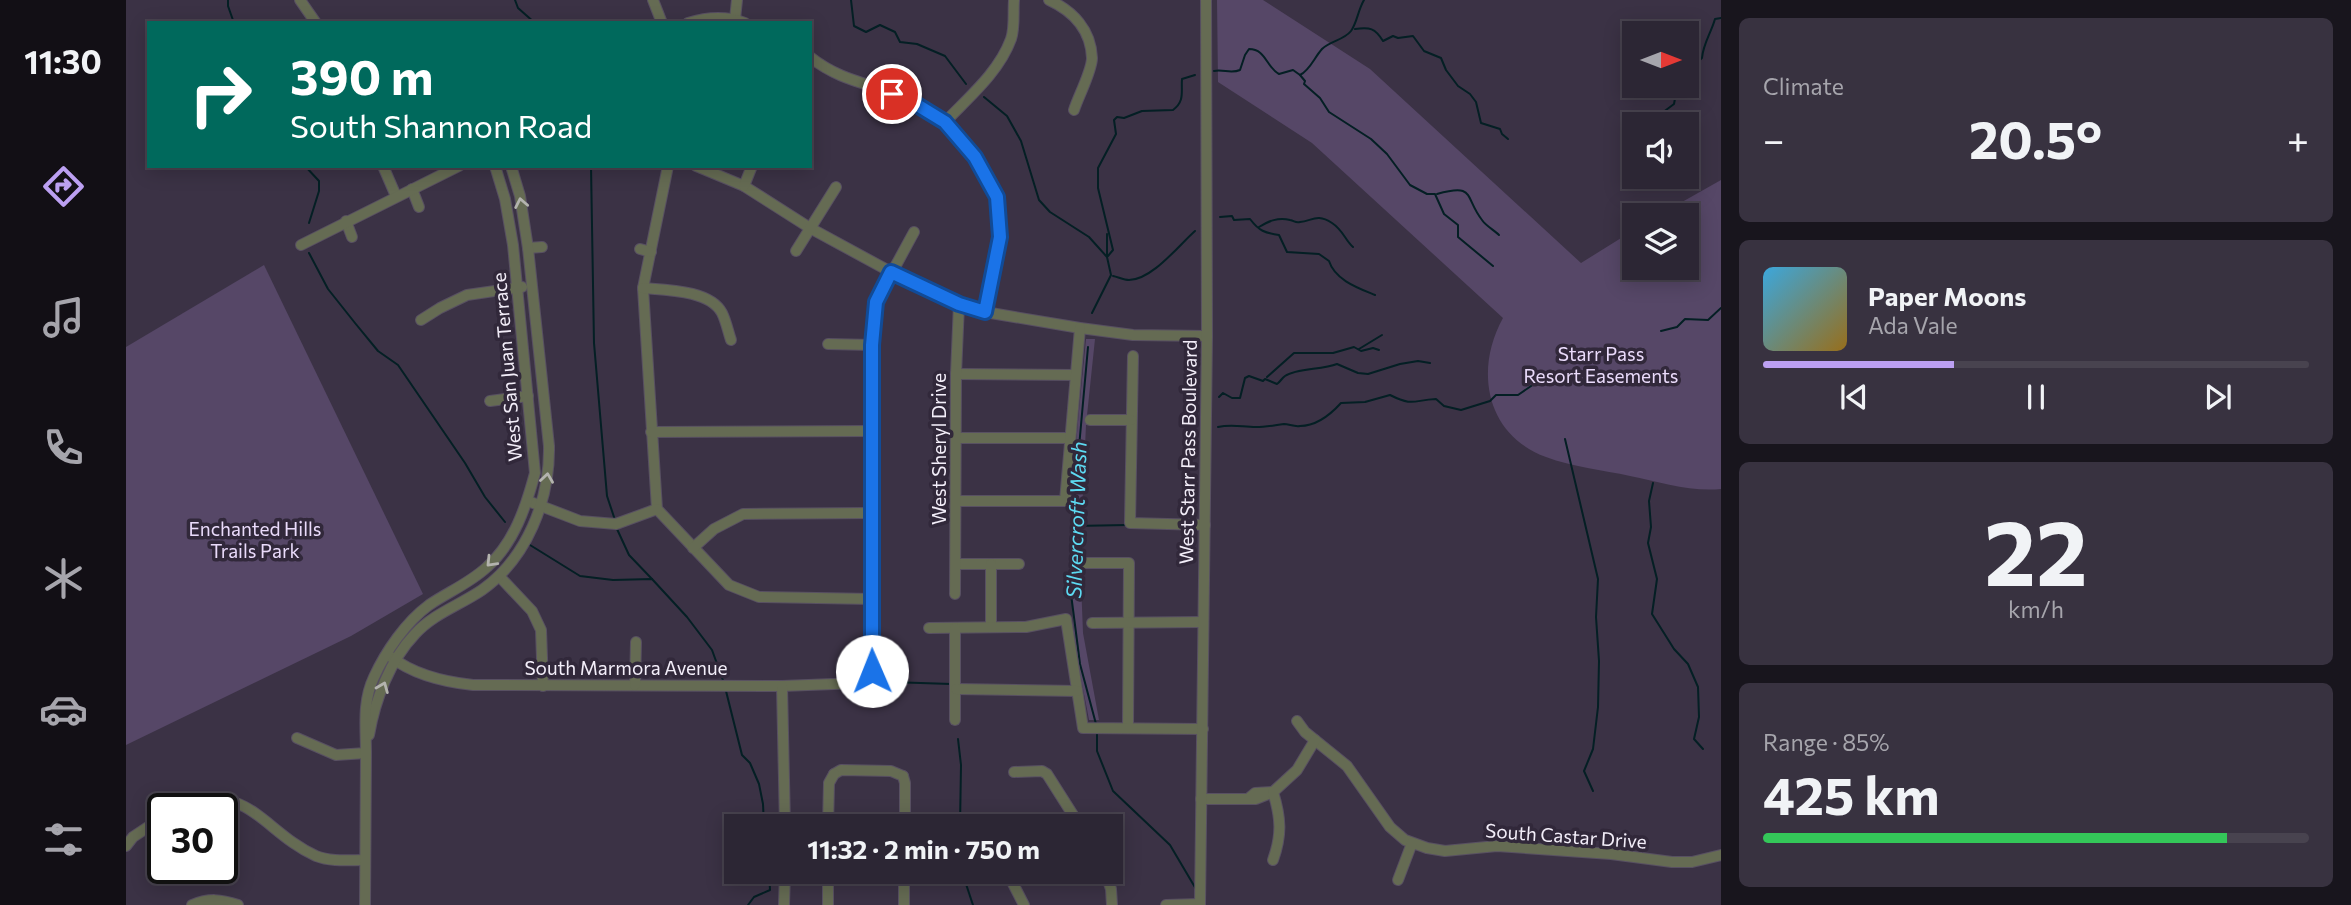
<!DOCTYPE html>
<meta charset="utf-8">
<style>
:root{--surface:#2c2634;--page:#383240;--text:#f1f3f6;--muted:#a6a5ac;--line:#48434f;--accent:#bca0f2}
body{margin:0;font-family:Commissioner,sans-serif;background:var(--page);color:var(--text);height:100vh;display:flex;flex-direction:column;font-size:26px;white-space:nowrap}
*{box-sizing:border-box;margin:0}
p{font-size:23px;color:var(--muted)}
.icon{flex:none;width:38px;height:38px;fill:none;stroke:currentColor;stroke-width:2;stroke-linecap:round;stroke-linejoin:round}
.map{position:relative;flex:1;overflow:hidden}
.panel{display:flex;flex-direction:column;gap:18px;padding:18px;background:#18151d;width:630px}
.panel>*{flex:none}
.guide{position:absolute;left:21px;top:21px;width:665px;height:147px;border-radius:0px;box-shadow:0 4px 18px #0003,0 0 0 2px var(--line);background:#00695c;color:#fff;overflow:hidden}
.needle{width:46px;rotate:90deg}
.fabs{position:absolute;left:1496px;top:21px;display:grid;gap:14px}
.fabs a{display:grid;place-items:center;width:77px;height:77px;border-radius:0px;background:var(--surface);box-shadow:0 4px 18px #0003,0 0 0 2px var(--line);font-size:35px}
.speed{position:absolute;left:21px;top:793px;display:flex;gap:14px;font-size:35px;font-weight:700;text-align:center}
.speed>*{display:grid;place-content:center;width:91px;height:91px;border-radius:50%;background:var(--surface);box-shadow:0 4px 18px #0003,0 0 0 2px var(--line);line-height:1}
.speed .limit{border:4px solid #111;border-radius:10px;background:#fff;color:#111}
.pin{position:absolute;display:grid;place-items:center;width:60px;height:60px;color:#fff;margin:-30px;border:4px solid #fff;border-radius:50%;box-shadow:0 2px 7px #0007}
.me{position:absolute;width:77px;margin:-38px;rotate:359deg;stroke-linejoin:round;filter:drop-shadow(0 0 5px #0008)}
.turn{display:flex;align-items:center;gap:24px;height:147px;padding:0 28px;font-size:32px}
.turn .icon{width:91px;height:91px;stroke-width:2.5}
.turn b{display:block;font-size:49px;line-height:60px}
.big{font-size:52px;font-weight:700;line-height:1.1}
.panel .card{flex:1;display:flex;flex-direction:column;justify-content:center;gap:10px;min-width:0;padding:0 24px;border-radius:10px;background:var(--page)}
.panel .dial{align-items:center;gap:0}
.dial b{font-size:91px;line-height:1}
.song{display:flex;align-items:center;gap:21px}
.cover{width:84px;height:84px;border-radius:10px;background:linear-gradient(135deg,hsl(200 70% 55%),hsl(40 70% 35%))}
.played{height:7px;border-radius:4px;background:linear-gradient(90deg,var(--accent) 35%,var(--line) 35%)}
.keys{display:flex;justify-content:space-around;direction:ltr}
.heat{display:flex;justify-content:space-between;align-items:center;font-size:38px;direction:ltr}
.charge{height:10px;border-radius:5px;background:linear-gradient(90deg,#34c759 85%,var(--line) 0)}
.trip{position:absolute;left:598px;top:814px;width:399px;height:70px;border-radius:0px;background:var(--surface);box-shadow:0 4px 18px #0003,0 0 0 2px var(--line);font-weight:700;line-height:70px;text-align:center}
main{display:flex;flex:1;min-height:0}
.dock{display:flex;flex-direction:column;width:126px;justify-content:space-around;align-items:center;background:#120f15;color:var(--muted)}
.dock .icon{width:49px;height:49px}
.dock .on{color:var(--accent)}
.dock b{font-size:32px;color:var(--text)}
.map>svg:first-child{display:block}
.green{fill:#564767}
.lines{fill:none;stroke-linecap:round;stroke-linejoin:round}
.stream{stroke:#041f24;stroke-width:2}
.minor-casing{stroke:#585062;stroke-width:12}
.minor{stroke:#656b53;stroke-width:10}
.oneway{stroke:#b3b3ae}
.route-casing{stroke:#114b97;stroke-width:18}
.route{stroke:#1a73e8;stroke-width:12}
.labels{text-anchor:middle;stroke-width:7;stroke-linejoin:round;paint-order:stroke}
.park-label{font-size:19px;fill:#eadbfb;stroke:#31283a}
.street-label{font-size:19px;fill:#f3eef9;stroke:#31283a}
.water-label{font-size:21px;font-style:italic;fill:#5ddaf2;stroke:#31283a}
</style>
<main>
<nav class="dock">
<b>11:30</b>
<svg class="icon on" aria-label="directions" viewBox="0 0 24 24"><path d="M12 3l9 9-9 9-9-9zM9 14v-3h6M13 9l2 2-2 2"/></svg>
<svg class="icon" aria-label="music" viewBox="0 0 24 24"><path d="M9 18V5l10-2v13"/><circle cx="6" cy="18" r="3"/><circle cx="16" cy="16" r="3"/></svg>
<svg class="icon" aria-label="phone" viewBox="0 0 24 24"><path d="M5 4h4l2 5-3 2q2 4 5 5l2-3 5 2v4C11 20 4 13 5 4z"/></svg>
<svg class="icon" aria-label="climate" viewBox="0 0 24 24"><path d="M12 3v18M4 7l16 10M4 17L20 7"/></svg>
<svg class="icon" aria-label="car" viewBox="0 0 24 24"><path d="M5 17H2v-5l4-1 3-4h7l3 4 3 1v5h-3M9 17h6M6 11h13"/><circle cx="7" cy="17" r="2"/><circle cx="17" cy="17" r="2"/></svg>
<svg class="icon" aria-label="filters" viewBox="0 0 24 24"><path d="M4 7h16M4 17h16"/><circle cx="9" cy="7" r="2"/><circle cx="15" cy="17" r="2"/></svg>
</nav>
<div class="map">
<svg width="1595" height="905" viewBox="0 0 1595 905">
<rect width="100%" height="100%" fill="#3b3245"/>
<!-- green -->
<g class="green">
<path d="M1091 0H1137L1244 69 1455 263 1508 230V268H1561V215H1533L1595 180V489C1565 492 1533 482 1504 476 1477 470 1446 467 1420 457 1360 435 1348 370 1377 318L1186 143 1092 82Z"/>
<path d="M138 265 297 594 225 636 0 745V347Z"/>
<path d="M960 339H969L960 425 954 556 957 633 973 720H963C957 687 949 654 947 620 940 526 951 433 960 339Z"/>
</g>
<g class="lines">
<!-- stream -->
<g class="stream">
<path d="M102 0V6L108 23"/>
<path d="M389 0 392 8 409 23"/>
<path d="M725 0 728 26 740 32 754 25 769 32 774 42 791 44 819 56 840 84"/>
<path d="M1229 29C1244 27 1249 28 1257 41L1267 36 1272 38 1287 36 1298 51 1315 58 1320 70 1332 86 1344 94 1350 102 1355 123 1374 129 1376 134 1382 139"/>
<path d="M1088 71C1097 69 1105 74 1114 70L1119 55 1123 49C1140 49 1140 67 1153 74L1167 70 1174 75C1184 70 1188 58 1196 49 1204 41 1218 40 1225 31 1231 23 1232 10 1238 0"/>
<path d="M1174 75 1179 81 1178 84 1194 98 1203 112 1245 139 1261 154 1284 185 1301 194H1309L1318 214 1332 225V237L1367 266"/>
<path d="M1561 79 1566 67 1576 58C1577 44 1585 33 1589 19L1595 18"/>
<path d="M858 97 881 116 895 141 913 200 924 212 963 237 981 257 985 275 966 313"/>
<path d="M1534 124 1536 113 1548 104 1550 93 1558 86"/>
<path d="M179 166 193 181V191L183 223"/>
<path d="M465 166 468 343 481 496 489 520"/>
<path d="M1311 194C1350 183 1338 197 1356 220 1360 226 1368 230 1373 235"/>
<path d="M1094 217 1106 216 1108 220 1124 219C1133 231 1139 233 1153 235L1161 252 1193 254 1203 261C1209 280 1232 288 1249 295"/>
<path d="M1133 227C1143 221 1152 217 1164 220 1169 221 1169 223 1174 222 1186 221 1191 213 1206 223 1217 230 1219 240 1227 247"/>
<path d="M183 253 202 289 229 323 252 351 272 365 339 463 359 497 379 522"/>
<path d="M981 256V234"/>
<path d="M982 256 987 250 972 188V168L990 134 988 120 991 117 998 118 1016 111 1047 110C1059 101 1055 92 1056 79L1069 75"/>
<path d="M987 276C992 277 998 280 1003 280 1026 280 1053 245 1069 231"/>
<path d="M1535 331 1551 327 1559 319 1582 320 1595 308"/>
<path d="M962 347 948 503 945 594 954 664 970 724"/>
<path d="M1233 349 1256 335"/>
<path d="M1141 377 1168 353H1207L1228 347 1235 351 1247 348 1253 350"/>
<path d="M1093 397 1097 393 1106 398H1114L1119 378 1123 376 1137 381 1139 379 1151 384C1154 382 1156 378 1159 376 1171 368 1196 370 1211 364L1232 373 1242 374 1274 364 1292 361 1304 363"/>
<path d="M1092 427C1106 424 1116 427 1130 427 1140 427 1149 425 1158 424 1163 424 1168 427 1174 426 1190 426 1205 414 1215 403L1239 402 1264 395C1288 407 1287 400 1310 399L1318 406 1335 410 1364 401 1370 395H1392L1408 384 1419 383"/>
<path d="M1439 439 1472 579 1470 617 1473 661 1472 707 1467 749 1458 771 1467 791"/>
<path d="M1527 483 1523 501 1525 527 1522 543 1531 579 1526 614 1548 649 1562 664 1572 687 1573 717 1568 739 1577 749"/>
<path d="M948 526 1001 525"/>
<path d="M491 529 503 555 526 579"/>
<path d="M404 545 454 576 487 580 526 579 561 617 586 650 598 683"/>
<path d="M764 682 825 684"/>
<path d="M600 691 616 755 624 763 633 784 637 804 638 826"/>
<path d="M971 733V751L987 791 1044 845 1070 889"/>
<path d="M832 739 835 765 834 826"/>
<path d="M836 872 847 905"/>
<path d="M622 905 628 897 644 890 643 872"/>
</g>
<!-- minor casing -->
<g class="minor-casing">
<g id="minor">
<path d="M174 0 190 23"/>
<path d="M527 0 536 23"/>
<path d="M923 0C947 11 965 30 966 58 966 71 952 97 948 110"/>
<path d="M609 19 611 0"/>
<path d="M562 23C581 17 601 16 619 23"/>
<path d="M684 57C717 83 746 83 782 99 832 122 880 181 874 238 872 263 864 288 859 312"/>
<path d="M819 122C843 97 873 72 885 39 889 28 887 12 888 0"/>
<path d="M257 166 270 196"/>
<path d="M542 166 517 288 531 509 603 585 633 597 746 599"/>
<path d="M570 166 618 186 684 228 765 272 833 304 859 312 954 328 1007 335 1081 336"/>
<path d="M618 186 626 166"/>
<path d="M286 189 293 207"/>
<path d="M220 221 226 237"/>
<path d="M175 245 333 166"/>
<path d="M402 248 416 247"/>
<path d="M514 249 525 252"/>
<path d="M670 251 710 187"/>
<path d="M517 288C540 290 584 290 596 313 600 321 602 331 605 340"/>
<path d="M295 320 314 308 341 295 396 287"/>
<path d="M702 344 746 345"/>
<path d="M1007 356 1004 523 1079 525"/>
<path d="M830 374 949 375"/>
<path d="M364 401 402 396"/>
<path d="M964 420H1005"/>
<path d="M525 432 747 431"/>
<path d="M830 438H943"/>
<path d="M402 501 454 521 490 524 531 509"/>
<path d="M831 501H939L954 328"/>
<path d="M567 548 588 529 617 514 746 513"/>
<path d="M958 563H1003L1002 727"/>
<path d="M831 564H893"/>
<path d="M865 564V627"/>
<path d="M373 576 406 611 415 630 417 686"/>
<path d="M829 594 830 374 833 304"/>
<path d="M966 623 1077 622"/>
<path d="M803 628 900 627 940 619 957 728 1077 729"/>
<path d="M829 628V720"/>
<path d="M265 657C288 675 319 682 347 685L656 686 734 683 744 678"/>
<path d="M744 678 746 671V345L750 302 788 232"/>
<path d="M509 685 510 642"/>
<path d="M656 686 659 826"/>
<path d="M830 689 951 691"/>
<path d="M1171 721 1179 732 1221 766 1264 827 1279 840 1301 848 1319 851 1371 846 1485 854 1546 862H1566L1595 855"/>
<path d="M243 735C249 700 264 660 289 634 307 614 334 605 356 590 401 558 424 500 423 446L402 248 394 196 385 166"/>
<path d="M171 738 210 755 240 753"/>
<path d="M888 772 916 771 921 774 954 826"/>
<path d="M708 774 715 770 765 771 777 776"/>
<path d="M777 776 779 783V826"/>
<path d="M1075 799H1130L1147 792 1129 793 1123 798"/>
<path d="M56 808C121 779 137 832 190 856 205 862 223 860 239 860"/>
<path d="M702 826 703 783 708 774"/>
<path d="M0 846 7 837 37 817"/>
<path d="M1147 860C1156 835 1155 818 1147 792L1171 770 1189 740"/>
<path d="M881 872 898 905"/>
<path d="M979 872 985 889 986 905"/>
<path d="M1272 880 1286 843"/>
<path d="M66 905C83 898 95 899 112 905"/>
<path d="M239 905C239 855 240 805 240 755 240 728 236 702 248 677 260 651 280 622 303 605 322 592 344 583 361 567 388 543 400 507 409 473L387 245 379 199 369 166"/>
<path d="M658 905 659 872"/>
<path d="M702 905V872"/>
<path d="M778 905V872"/>
<path d="M1040 905 1074 904"/>
<path d="M1074 905 1081 336 1080 0"/>
</g>
</g>
<!-- minor -->
<use href="#minor" class="minor"/>
</g>
<!-- one-way arrows -->
<defs><path id="oneway-chevron" d="M-2-3.5L2.5 0L-2 3.5" fill="none" stroke-width="1.6" stroke-linecap="round" stroke-linejoin="round" transform="scale(1.75)"/></defs>
<g class="oneway">
<use href="#oneway-chevron" transform="translate(395 203) rotate(-101)"/>
<use href="#oneway-chevron" transform="translate(421 478) rotate(-82)"/>
<use href="#oneway-chevron" transform="translate(365 562) rotate(134)"/>
<use href="#oneway-chevron" transform="translate(257 687) rotate(-68)"/>
</g>
<g class="lines">
<!-- route casing -->
<g class="route-casing">
<path id="route" d="M746 671V345L750 302 765 272 833 304 859 312 874 237 871 197 849 157 819 122 783 100 766 94"/>
</g>
<!-- route -->
<use href="#route" class="route"/>
</g>
<g class="labels">
<!-- park labels -->
<g class="park-label">
<text x="1475" y="361">Starr Pass<tspan x="1475" dy="22">Resort Easements</tspan></text>
<text x="129" y="536">Enchanted Hills<tspan x="129" dy="22">Trails Park</tspan></text>
</g>
<!-- street labels -->
<g class="street-label">
<text transform="translate(381 367) rotate(-95)" y="7">West San Juan Terrace</text>
<text transform="translate(813 449) rotate(-90)" y="7">West Sheryl Drive</text>
<text transform="translate(1062 452) rotate(-89)" y="7">West Starr Pass Boulevard</text>
<text x="500" y="675">South Marmora Avenue</text>
<text transform="translate(1440 836) rotate(4)" y="7">South Castar Drive</text>
</g>
<!-- water labels -->
<g class="water-label">
<text transform="translate(951 520) rotate(-88)" y="7">Silvercroft Wash</text>
</g>
</g>
</svg>
<div class="fabs">
<a><svg class="needle" viewBox="-14 -14 28 28"><path d="M0-13l5 13h-10z" fill="#e53935"/><path d="M0 13l5-13h-10z" fill="#a6a5ac"/></svg></a>
<a><svg class="icon" aria-label="sound" viewBox="0 0 24 24"><path d="M4 9h4l5-4v14l-5-4H4zM17 9q2 3 0 6"/></svg></a>
<a><svg class="icon" aria-label="layers" viewBox="0 0 24 24"><path d="M12 4l9 5-9 5-9-5zM3 14l9 5 9-5"/></svg></a>
</div>
<div class="speed"><div class="limit">30</div></div>
<div class="pin" style="left:766px;top:94px;background:#d93025"><svg class="icon" aria-label="arrive" viewBox="0 0 24 24"><path d="M6 21V4h12l-3 4 3 4H6"/></svg></div>
<svg class="me" style="left:746px;top:671px" viewBox="-20 -20 40 40"><circle r="19" fill="#fff"/><path d="M0-13L10 11 0 6-10 11z" fill="#1a73e8"/></svg>
<div class="trip">11:32 · 2 min · 750 m</div>
<div class="guide">
<div class="turn"><svg class="icon" aria-label="right" viewBox="0 0 24 24"><path d="M7 20v-9h11M14 6l5 5-5 5"/></svg><div><b>390 m</b>South Shannon Road</div></div>
</div>
</div>
<section class="panel">
<div class="card"><p>Climate</p>
<div class="heat"><a>−</a><b class="big">20.5°</b><a>+</a></div>
</div>
<div class="card">
<div class="song"><i class="cover"></i><div><b>Paper Moons</b><p>Ada Vale</p></div></div>
<div class="played"></div>
<div class="keys"><svg class="icon" aria-label="previous" viewBox="0 0 24 24"><path d="M18 5L8 12l10 7zM5 5v14"/></svg><svg class="icon" aria-label="pause" viewBox="0 0 24 24"><path d="M8 5v14M16 5v14"/></svg><svg class="icon" aria-label="next" viewBox="0 0 24 24"><path d="M6 5l10 7-10 7zM19 5v14"/></svg></div>
</div>
<div class="card dial"><b>22</b><p>km/h</p></div>
<div class="card"><p>Range · 85%</p><b class="big">425 km</b><div class="charge"></div></div>
</section>
</main>
